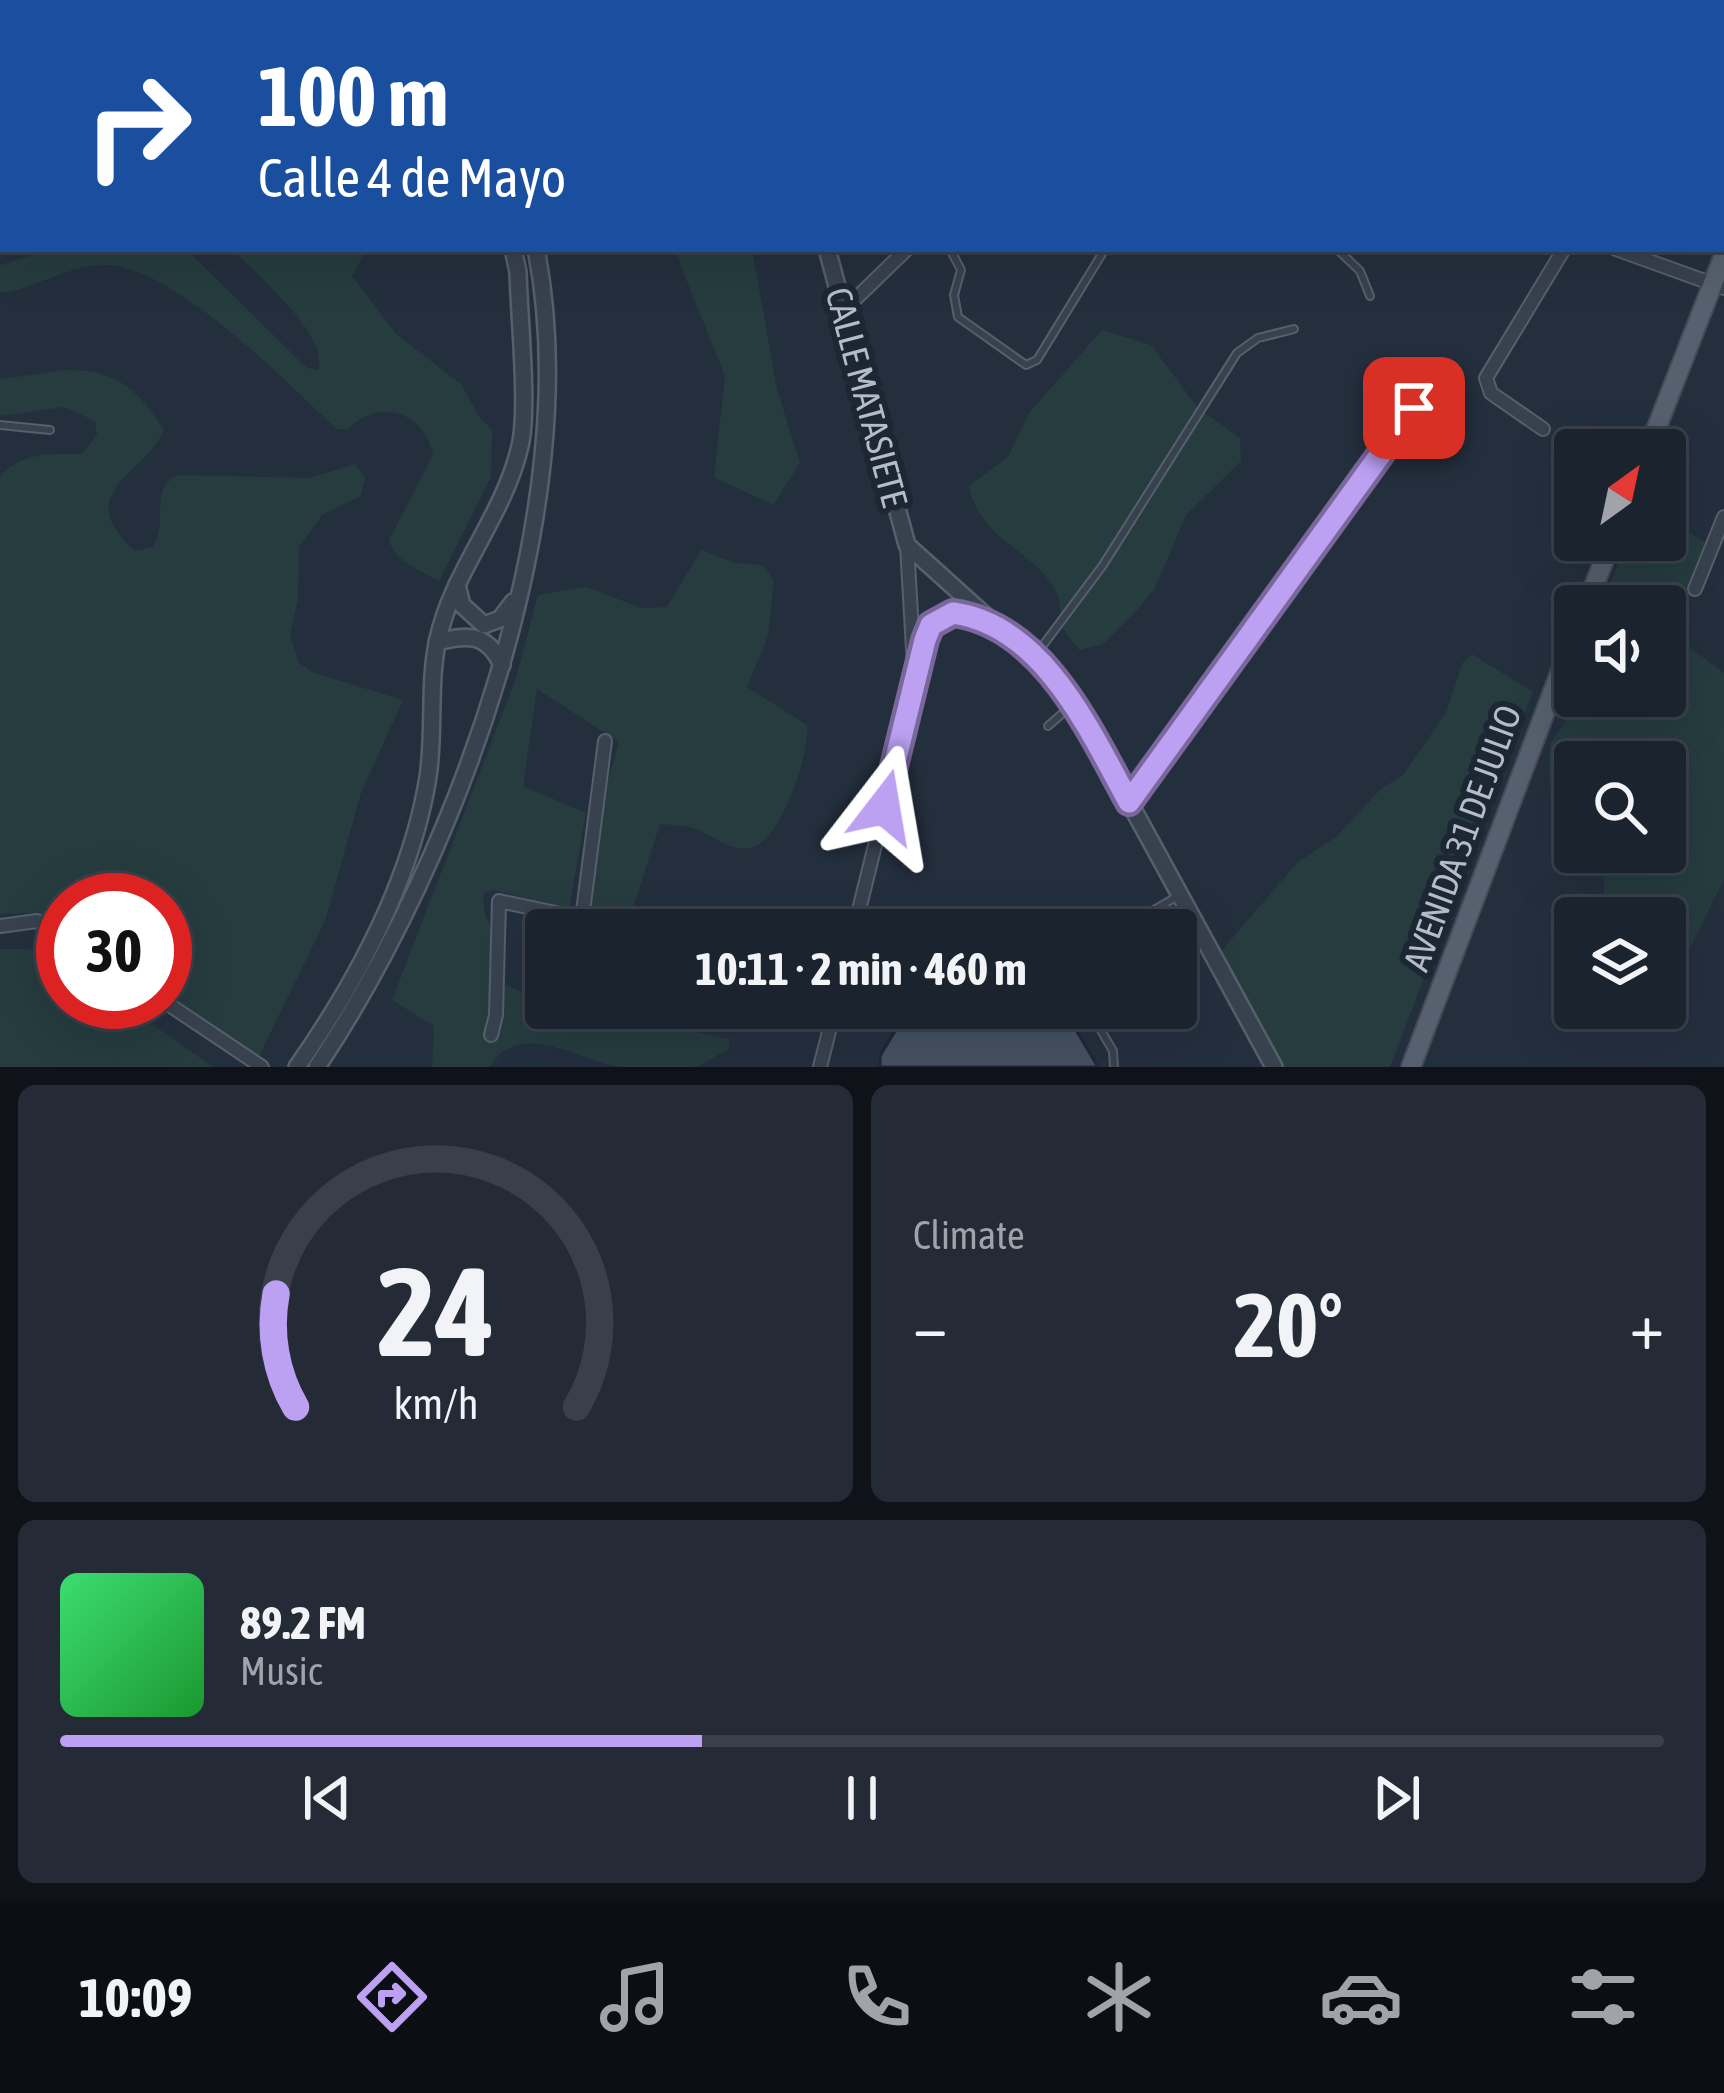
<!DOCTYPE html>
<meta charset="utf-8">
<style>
:root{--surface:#1b232e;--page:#242b36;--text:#f1f3f6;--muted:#a0a4aa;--line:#39404a;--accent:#bca0f2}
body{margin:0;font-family:"Asap Condensed",sans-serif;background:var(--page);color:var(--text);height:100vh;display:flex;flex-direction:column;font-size:45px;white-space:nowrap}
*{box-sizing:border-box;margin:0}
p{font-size:39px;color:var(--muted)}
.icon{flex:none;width:66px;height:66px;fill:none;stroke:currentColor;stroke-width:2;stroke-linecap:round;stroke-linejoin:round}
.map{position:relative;height:1067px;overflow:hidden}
.drawer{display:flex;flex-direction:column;gap:18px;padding:18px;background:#0f1319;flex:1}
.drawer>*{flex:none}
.banner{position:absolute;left:0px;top:0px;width:1725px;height:252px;box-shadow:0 12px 48px #0002,0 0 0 3px var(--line);background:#1a4fa0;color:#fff;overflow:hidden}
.needle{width:78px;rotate:33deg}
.fabs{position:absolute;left:1554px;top:429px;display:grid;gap:24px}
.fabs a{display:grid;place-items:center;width:132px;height:132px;border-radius:12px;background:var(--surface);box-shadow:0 12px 48px #0002,0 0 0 3px var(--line);font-size:60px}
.speed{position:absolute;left:36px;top:873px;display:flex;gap:24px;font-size:60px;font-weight:700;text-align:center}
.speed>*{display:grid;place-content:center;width:156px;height:156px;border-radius:50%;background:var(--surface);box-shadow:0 12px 48px #0002,0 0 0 3px var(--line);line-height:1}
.speed .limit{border:18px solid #d22;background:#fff;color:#111}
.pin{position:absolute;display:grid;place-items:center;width:102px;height:102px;color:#fff;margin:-51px;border-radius:24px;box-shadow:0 6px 18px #0006}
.me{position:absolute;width:132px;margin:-66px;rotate:14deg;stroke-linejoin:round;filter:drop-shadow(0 0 9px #0008)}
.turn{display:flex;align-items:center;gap:42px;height:252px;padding:0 60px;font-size:54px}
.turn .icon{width:156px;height:156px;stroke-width:2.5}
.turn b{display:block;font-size:84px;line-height:102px}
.big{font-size:90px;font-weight:700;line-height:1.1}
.drawer .tile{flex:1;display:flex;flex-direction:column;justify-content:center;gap:18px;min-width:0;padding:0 42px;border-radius:18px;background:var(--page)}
.drawer .dial{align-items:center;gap:0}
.dial svg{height:312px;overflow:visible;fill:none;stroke:var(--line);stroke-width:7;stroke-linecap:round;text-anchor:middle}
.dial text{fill:var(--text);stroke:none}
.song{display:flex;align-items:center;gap:36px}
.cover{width:144px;height:144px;border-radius:18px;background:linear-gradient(135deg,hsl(140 70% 55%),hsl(130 70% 35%))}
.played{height:12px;border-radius:6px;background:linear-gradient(90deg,var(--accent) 40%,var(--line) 40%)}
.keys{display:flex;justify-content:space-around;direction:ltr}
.heat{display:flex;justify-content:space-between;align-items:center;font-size:66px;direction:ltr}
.drawer .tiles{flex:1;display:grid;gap:18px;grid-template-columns:1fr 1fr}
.tile:last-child{grid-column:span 2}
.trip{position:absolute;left:525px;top:909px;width:672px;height:120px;border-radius:12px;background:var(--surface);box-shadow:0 12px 48px #0002,0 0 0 3px var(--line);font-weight:700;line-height:120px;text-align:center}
.dock{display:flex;height:192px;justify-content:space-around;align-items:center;background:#0b0e12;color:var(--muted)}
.dock .icon{width:84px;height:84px}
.dock .active{color:var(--accent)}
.dock b{font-size:54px;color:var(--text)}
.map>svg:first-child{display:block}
.green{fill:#263c3f}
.building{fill:#455162;stroke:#1f2835;stroke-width:3}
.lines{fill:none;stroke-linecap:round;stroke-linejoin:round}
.service-casing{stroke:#565f6c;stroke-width:10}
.minor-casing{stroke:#565f6c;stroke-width:16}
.tertiary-casing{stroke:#565f6c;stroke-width:20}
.primary-casing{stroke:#414a57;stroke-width:22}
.path{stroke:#44595c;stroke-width:3;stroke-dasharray:9 9;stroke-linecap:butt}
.service{stroke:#38414e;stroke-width:6}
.minor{stroke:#38414e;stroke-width:12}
.tertiary{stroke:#38414e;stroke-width:15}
.primary{stroke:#56606e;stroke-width:18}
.route-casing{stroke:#7a689d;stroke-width:30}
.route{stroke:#bca0f2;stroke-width:21}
.labels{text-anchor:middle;stroke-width:12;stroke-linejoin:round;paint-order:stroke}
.street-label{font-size:36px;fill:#b4bcc9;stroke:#1d2633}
</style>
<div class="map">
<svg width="1724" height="1067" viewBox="0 0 1724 1067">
<rect width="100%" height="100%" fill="#242f3e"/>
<!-- green -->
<g class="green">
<path d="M52 249H186L307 368 318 370C331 336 255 274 232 249H367L352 276 397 335 461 384 481 420 492 429 491 477 439 581C421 571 395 562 389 540L433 455C424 410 378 398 348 429H337C285 382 169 259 98 265 64 268 33 289 0 293V265Z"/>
<path d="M674 249H752L777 389 800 463 773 505 714 477 725 376Z"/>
<path d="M1102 330 1151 345 1198 408 1240 438 1241 461 1186 515 1155 588 1139 608 1103 644 1079 650C1075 643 1065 634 1063 627 1058 608 1063 600 1051 583 1022 544 980 538 969 486L1008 457 1029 413Z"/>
<path d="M66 370C115 369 138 389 164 430 145 475 69 492 135 551L153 547C169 522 148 489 178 475L310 478 355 464 365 478 361 496 322 515 299 547 298 600 290 634 299 663 312 672 403 700 361 793 325 921 258 1058 165 992V900H63V921L30 913 0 914V476C24 451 50 454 82 454L97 435 95 421 64 407 0 416V379Z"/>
<path d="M1665 518 1705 542 1670 633 1724 673V879L1687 954 1665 977V918H1600C1604 894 1609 873 1595 852H1665V762H1575V829L1551 798 1549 771 1550 744 1565 722 1575 663V696H1665V606H1600L1629 540H1665Z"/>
<path d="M701 550 735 563 762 565 774 580 768 636 747 687 807 725C810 753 781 843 750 848 727 852 710 831 689 827 680 825 670 825 660 824L628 923 600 920 588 909 601 805 619 742 537 689 523 786 586 813 569 909 494 890 484 893C481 917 491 928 506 944L504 984 546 1002V1008H578L730 1039 728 1050C717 1054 705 1065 695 1067 675 1067 639 1067 619 1067 577 1060 519 1017 490 1067H432L434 1026 392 1000 515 681 538 595 587 587 641 608 667 607Z"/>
<path d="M1472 654 1533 692 1390 1067H1279L1216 957 1297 863 1336 837 1380 790 1403 775 1446 713 1463 662Z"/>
<path d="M0 949H29L60 961 63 1002H121L213 1067H0Z"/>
</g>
<!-- building -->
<path class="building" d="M909 1008H1063L1098 1067H880V1056Z"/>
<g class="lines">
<!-- service casing -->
<g class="service-casing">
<g id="service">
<path d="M1354 0 1359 3"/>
<path d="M1461 3 1464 0"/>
<path d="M950 249 961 270 954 295 958 317 1026 365 1037 360 1105 249"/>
<path d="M1337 249 1360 271 1370 296"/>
<path d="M0 425 50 430"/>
<path d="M1035 656 1103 565 1237 353 1258 338 1294 329"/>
<path d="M1048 726 1072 705"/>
<path d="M1119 930 1178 896"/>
<path d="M1088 1008 1113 1051 1114 1067"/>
</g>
</g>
<!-- minor casing -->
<g class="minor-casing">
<g id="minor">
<path d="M138 0 141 3"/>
<path d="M951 0 954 3"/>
<path d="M266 3 269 0"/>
<path d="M1143 3 1144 0"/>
<path d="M1616 249 1724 288"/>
<path d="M844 310 907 249"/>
<path d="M1543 429 1491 393 1486 378 1564 249"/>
<path d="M1695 589 1724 517"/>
<path d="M919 665C929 618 940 604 989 622"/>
<path d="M1129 802 1413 408"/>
<path d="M582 919 605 741"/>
<path d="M0 926 37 921 63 934"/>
<path d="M854 930 915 684 907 545"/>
<path d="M165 1002 262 1067"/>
<path d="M491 1035 496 1015 499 901 636 930"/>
<path d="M820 1067 835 1008"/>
</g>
</g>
<!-- tertiary casing -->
<g class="tertiary-casing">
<g id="tertiary">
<path d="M457 0 458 3"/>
<path d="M475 0V3"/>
<path d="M750 0 751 3"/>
<path d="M827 249 907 545 1068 690 1274 1067"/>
<path d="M457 585 462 605 484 625 500 619 513 602"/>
<path d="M437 642C468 634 487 633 502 665"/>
<path d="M297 1067C357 981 411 882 428 777 435 732 428 683 438 639 453 570 504 516 520 446 529 409 519 316 518 272L513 249"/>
<path d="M317 1067C458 856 587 504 536 249"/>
</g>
</g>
<!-- primary casing -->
<g class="primary-casing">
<g id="primary">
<path d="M1648 450 1724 255"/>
<path d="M1586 606 1612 540"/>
<path d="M1411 1067 1575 633"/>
</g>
</g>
<!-- path -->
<path class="path" d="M983 3 984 0"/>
<!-- service -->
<use href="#service" class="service"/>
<!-- minor -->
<use href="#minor" class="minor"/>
<!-- tertiary -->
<use href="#tertiary" class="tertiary"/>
<!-- primary -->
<use href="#primary" class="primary"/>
</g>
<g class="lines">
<!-- route casing -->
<g class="route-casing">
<path id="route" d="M884 807 925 640 931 625 953 613C1043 625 1090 731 1129 802L1414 408"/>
</g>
<!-- route -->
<use href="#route" class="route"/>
</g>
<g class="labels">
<!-- street labels -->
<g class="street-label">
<text transform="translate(867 397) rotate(75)" y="13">CALLE MATASIETE</text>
<text transform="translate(1462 838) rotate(-70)" y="13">AVENIDA 31 DE JULIO</text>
</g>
</g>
</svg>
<div class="fabs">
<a><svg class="needle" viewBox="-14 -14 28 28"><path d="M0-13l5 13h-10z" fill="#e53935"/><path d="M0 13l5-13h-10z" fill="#a0a4aa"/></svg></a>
<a><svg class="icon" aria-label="sound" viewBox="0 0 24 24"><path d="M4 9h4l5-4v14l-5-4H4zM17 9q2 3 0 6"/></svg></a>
<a><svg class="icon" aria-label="search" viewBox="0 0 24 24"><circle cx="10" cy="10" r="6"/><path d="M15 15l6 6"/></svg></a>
<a><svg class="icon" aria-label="layers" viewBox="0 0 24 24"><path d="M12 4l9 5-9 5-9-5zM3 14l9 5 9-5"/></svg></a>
</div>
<div class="speed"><div class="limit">30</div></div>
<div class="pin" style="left:1414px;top:408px;background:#d93025"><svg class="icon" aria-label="arrive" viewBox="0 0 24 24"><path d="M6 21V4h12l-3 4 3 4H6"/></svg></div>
<svg class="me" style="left:884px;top:807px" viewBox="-20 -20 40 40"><path d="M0-17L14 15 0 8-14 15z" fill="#bca0f2" stroke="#fff" stroke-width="4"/></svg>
<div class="trip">10:11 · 2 min · 460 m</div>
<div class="banner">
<div class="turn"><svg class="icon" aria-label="right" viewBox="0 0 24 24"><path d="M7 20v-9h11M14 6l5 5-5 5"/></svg><div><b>100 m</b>Calle 4 de Mayo</div></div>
</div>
</div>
<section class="drawer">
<div class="tiles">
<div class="tile dial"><svg viewBox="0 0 100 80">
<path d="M14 69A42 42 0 1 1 86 69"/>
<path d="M14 69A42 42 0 0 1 9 40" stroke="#bca0f2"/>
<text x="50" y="56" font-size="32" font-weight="700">24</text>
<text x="50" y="72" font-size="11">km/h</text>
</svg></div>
<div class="tile"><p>Climate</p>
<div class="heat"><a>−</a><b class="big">20°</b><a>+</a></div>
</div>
<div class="tile">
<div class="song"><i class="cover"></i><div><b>89.2 FM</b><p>Music</p></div></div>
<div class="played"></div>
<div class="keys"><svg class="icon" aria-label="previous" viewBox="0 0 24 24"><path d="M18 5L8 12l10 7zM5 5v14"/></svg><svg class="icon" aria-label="pause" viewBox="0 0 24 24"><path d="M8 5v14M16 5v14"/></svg><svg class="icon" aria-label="next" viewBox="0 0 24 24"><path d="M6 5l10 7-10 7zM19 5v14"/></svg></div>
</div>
</div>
</section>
<nav class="dock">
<b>10:09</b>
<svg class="icon active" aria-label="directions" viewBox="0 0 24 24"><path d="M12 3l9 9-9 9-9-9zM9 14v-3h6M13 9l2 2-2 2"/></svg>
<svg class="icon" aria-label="music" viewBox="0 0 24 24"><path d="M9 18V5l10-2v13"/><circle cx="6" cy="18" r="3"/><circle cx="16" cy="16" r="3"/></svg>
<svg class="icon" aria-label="phone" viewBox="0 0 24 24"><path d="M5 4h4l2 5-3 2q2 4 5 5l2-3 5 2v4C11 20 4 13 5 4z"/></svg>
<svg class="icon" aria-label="climate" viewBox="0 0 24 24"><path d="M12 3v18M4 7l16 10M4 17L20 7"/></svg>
<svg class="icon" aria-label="car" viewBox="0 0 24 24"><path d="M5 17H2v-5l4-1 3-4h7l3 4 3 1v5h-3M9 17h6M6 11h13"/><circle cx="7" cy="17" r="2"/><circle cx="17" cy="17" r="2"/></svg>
<svg class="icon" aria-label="filters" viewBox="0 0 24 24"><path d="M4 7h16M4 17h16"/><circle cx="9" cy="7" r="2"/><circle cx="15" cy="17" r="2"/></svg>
</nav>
